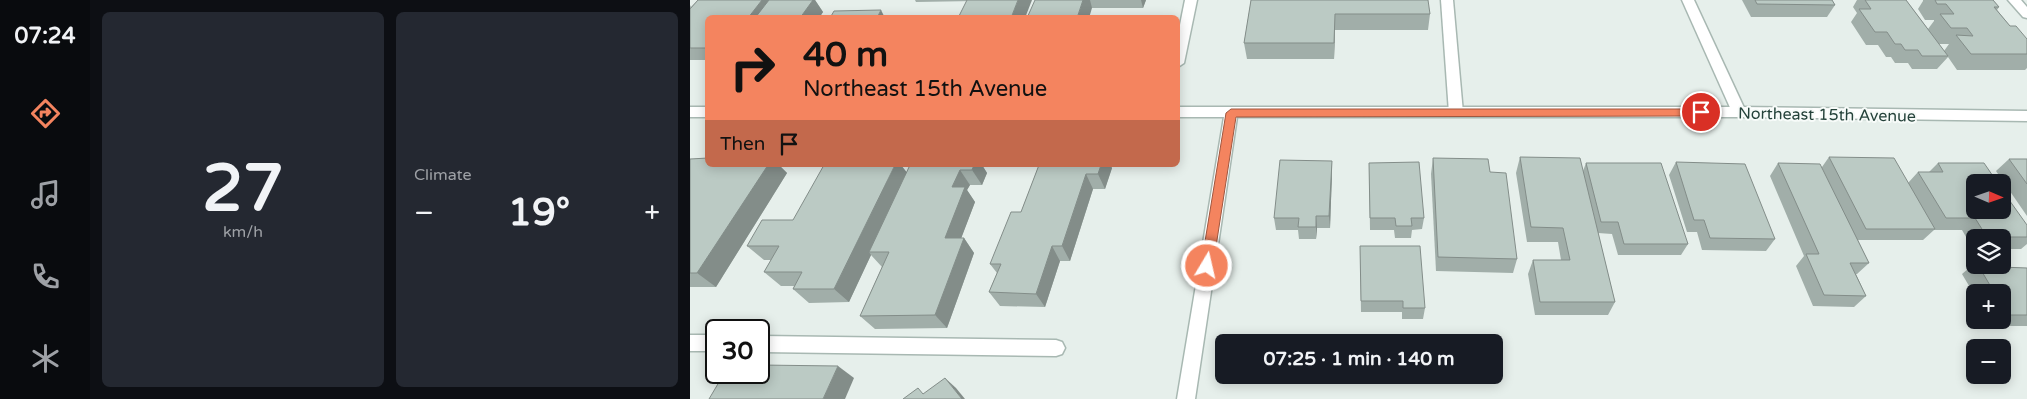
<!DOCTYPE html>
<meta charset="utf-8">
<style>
:root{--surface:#171b24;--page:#242831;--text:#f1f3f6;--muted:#9ea1a6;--accent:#f4845f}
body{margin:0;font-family:"Varela Round",sans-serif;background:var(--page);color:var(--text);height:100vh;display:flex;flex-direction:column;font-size:19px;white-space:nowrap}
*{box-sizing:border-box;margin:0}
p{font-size:16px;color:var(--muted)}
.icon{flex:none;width:28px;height:28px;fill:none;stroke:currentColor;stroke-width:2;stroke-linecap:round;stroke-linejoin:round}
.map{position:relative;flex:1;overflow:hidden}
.sheet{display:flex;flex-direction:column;gap:12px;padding:12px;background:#0d0f14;width:600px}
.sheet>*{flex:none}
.top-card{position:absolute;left:15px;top:15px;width:475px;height:152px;border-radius:8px;box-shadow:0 2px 12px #0003;background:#f4845f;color:#111;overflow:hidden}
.needle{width:32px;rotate:92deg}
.buttons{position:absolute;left:1276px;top:174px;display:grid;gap:10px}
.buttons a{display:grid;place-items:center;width:45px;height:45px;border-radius:8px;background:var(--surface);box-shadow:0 2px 12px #0003;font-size:25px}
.speed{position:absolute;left:15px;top:319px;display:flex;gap:10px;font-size:25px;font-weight:700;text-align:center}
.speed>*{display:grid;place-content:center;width:65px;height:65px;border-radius:50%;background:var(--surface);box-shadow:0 2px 12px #0003;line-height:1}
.speed .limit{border:2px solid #111;border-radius:8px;background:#fff;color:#111}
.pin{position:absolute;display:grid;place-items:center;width:42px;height:42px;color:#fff;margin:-21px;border:2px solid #fff;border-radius:50%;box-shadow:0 1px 5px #0007}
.me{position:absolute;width:55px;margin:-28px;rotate:9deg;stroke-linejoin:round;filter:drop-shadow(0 0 4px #0008)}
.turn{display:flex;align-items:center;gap:18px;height:105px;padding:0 15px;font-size:22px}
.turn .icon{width:65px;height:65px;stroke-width:2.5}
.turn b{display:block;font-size:35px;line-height:42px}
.then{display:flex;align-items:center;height:48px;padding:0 15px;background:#0003;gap:10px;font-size:19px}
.big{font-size:38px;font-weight:700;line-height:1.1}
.sheet .widget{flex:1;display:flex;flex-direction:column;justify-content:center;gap:8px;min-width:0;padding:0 18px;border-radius:8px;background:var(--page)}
.sheet .dial{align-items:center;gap:0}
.dial b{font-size:65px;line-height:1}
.heat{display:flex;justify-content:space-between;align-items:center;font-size:28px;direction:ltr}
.sheet .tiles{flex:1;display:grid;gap:12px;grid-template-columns:repeat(2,1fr)}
.trip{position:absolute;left:525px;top:334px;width:288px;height:50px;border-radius:8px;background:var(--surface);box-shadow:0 2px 12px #0003;font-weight:700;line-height:50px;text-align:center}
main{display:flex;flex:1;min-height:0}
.tabs{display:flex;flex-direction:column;width:90px;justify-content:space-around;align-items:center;background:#090b0e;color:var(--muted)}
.tabs .icon{width:35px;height:35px}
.tabs .on{color:var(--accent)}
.tabs b{font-size:22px;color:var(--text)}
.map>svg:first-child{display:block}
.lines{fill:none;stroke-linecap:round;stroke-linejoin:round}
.service-casing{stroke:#a8b8b2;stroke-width:3}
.minor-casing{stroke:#a8b8b2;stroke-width:3}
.service{fill:#fff;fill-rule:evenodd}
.minor{fill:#fff;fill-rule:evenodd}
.wall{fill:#a1aea9;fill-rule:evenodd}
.shaded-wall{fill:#838d89}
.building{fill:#bbcac4;stroke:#838d89}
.route{fill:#f4845f;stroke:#9f563e}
.labels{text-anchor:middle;stroke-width:4;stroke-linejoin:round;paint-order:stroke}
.street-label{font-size:16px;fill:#24423a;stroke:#f7fbf9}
</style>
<main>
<nav class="tabs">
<b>07:24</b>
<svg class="icon on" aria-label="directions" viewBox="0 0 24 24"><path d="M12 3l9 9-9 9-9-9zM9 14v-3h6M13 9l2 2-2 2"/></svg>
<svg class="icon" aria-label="music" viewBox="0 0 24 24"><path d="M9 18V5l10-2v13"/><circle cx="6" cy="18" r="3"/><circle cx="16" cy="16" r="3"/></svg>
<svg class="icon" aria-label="phone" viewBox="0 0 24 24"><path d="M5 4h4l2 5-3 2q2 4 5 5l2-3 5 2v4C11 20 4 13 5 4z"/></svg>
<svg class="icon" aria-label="climate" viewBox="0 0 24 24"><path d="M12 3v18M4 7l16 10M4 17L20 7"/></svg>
</nav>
<section class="sheet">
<div class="tiles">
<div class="widget dial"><b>27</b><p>km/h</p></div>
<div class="widget"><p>Climate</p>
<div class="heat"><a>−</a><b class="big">19°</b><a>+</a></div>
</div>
</div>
</section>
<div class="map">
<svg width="1337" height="399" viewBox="0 0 1337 399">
<rect width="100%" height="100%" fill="#e6efeb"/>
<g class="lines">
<!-- service casing -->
<g class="service-casing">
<g id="service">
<path d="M751 0H763L773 113 771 116H761L759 113Z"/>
<path d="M992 0H1004L1056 112 1054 115H1044L1042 112Z"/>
<rect x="0" y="335" width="26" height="16"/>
<path d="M69 336 366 340 372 342 375 348 372 354 366 356 69 352Z"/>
</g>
</g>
<!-- minor casing -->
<g class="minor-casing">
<g id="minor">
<path d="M495 0H507L494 63 488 67V35Z"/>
<path d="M1318 0H1331L1337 7V18L1333 17Z"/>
<rect x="0" y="107" width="18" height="10"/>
<path d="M488 107H1049L1337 111V121L1049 117H547L505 399H487L534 117H488Z"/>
</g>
</g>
<!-- service -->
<use href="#service" class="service"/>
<!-- minor -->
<use href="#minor" class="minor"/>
</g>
<!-- wall -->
<g class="wall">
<path d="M8 0H125L133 12 129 18H18V60H0V5L1 7Z"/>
<path d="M225 0H342L226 2Z"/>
<path d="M345 0H456L453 8H402Z"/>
<path d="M561 0 740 14 738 30H645L644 59H557L554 43Z"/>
<path d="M1052 0H1142L1145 5 1137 17H1061Z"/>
<path d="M1167 0H1216L1238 29 1244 21V20H1235L1228 9 1233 1V0H1222H1303L1309 7 1307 10 1320 26 1337 39V68L1335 70H1267L1258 57 1247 69H1222L1218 63H1205L1201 57H1196L1188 45H1176L1161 22 1167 13 1163 7ZM1249 44H1259L1254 51Z"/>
<path d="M830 157 893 171 896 163 998 244 991 255H928L922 234 908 233 925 302 918 315H845L838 274 843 260H871L868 242H837L826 173Z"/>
<path d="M1139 157 1218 183 1228 172H1239L1248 163 1337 225V244L1331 249H1312V238H1285V249H1283L1272 230H1244L1233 240H1168L1179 263 1167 274H1166L1176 296 1164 307 1123 306 1106 266 1114 256 1080 176 1088 163 1132 167Z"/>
<path d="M743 158 800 172 827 259 823 273 746 271 741 174Z"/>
<path d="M0 159 18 165H89L97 173 26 287H0Z"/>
<path d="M1319 159H1337V216L1306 171Z"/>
<path d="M642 161V173L640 228H627L626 239H609L608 230H586L584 218Z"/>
<path d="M986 162 1085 239 1076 251 1012 250 1007 232H997L979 175Z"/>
<path d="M679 163 734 218 732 229 722 230 721 238H705L704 230H680Z"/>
<path d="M292 165 297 173 292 185H280L277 190 285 202 271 238H274L284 253 257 328 185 329 170 316 192 267 181 255 159 302 119 303 103 289 104 286H91L74 272 81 260H74L57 246 103 220 217 172Z"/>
<path d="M349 165H420L422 168 415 189H403L380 261H370L355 307 310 306 299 292 307 273 300 264 331 212Z"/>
<path d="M670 246 735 308 733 319H712V312H671Z"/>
<path d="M1285 263V265H1308L1310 267 1337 268V326H1303L1300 320H1312V292H1285V296L1272 274Z"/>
</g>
<!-- shaded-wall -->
<g class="shaded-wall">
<path d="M72 0H89L78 18H58Z"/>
<path d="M123 0H125L133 12 129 18H110Z"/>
<path d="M328 0H342L335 18H321Z"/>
<path d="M393 0H400L402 8 399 18H387Z"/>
<path d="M451 0H456L453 8Z"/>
<path d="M191 10 195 18H187Z"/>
<path d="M645 14V30L644 59V43Z"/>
<path d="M642 161V173L640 228 639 216Z"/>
<path d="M78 165H89L97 173 26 287 7 273Z"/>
<path d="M205 165H211L219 175 179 252 181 255 159 302 144 289Z"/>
<path d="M284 165H292L297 173 292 185 282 170Z"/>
<path d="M411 165H420L422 168 415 189 408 174Z"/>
<path d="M270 170 280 185 277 190 285 202 266 252 255 238 262 187Z"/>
<path d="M396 174 403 189 380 261 372 246Z"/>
<path d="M626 216 627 228 626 239Z"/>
<path d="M274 238 284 253 257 328 245 315Z"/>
<path d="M362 246 370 261 355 307 346 294Z"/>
<path d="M148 366 164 378 155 399H133Z"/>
<path d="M255 378 266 388 275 399H272Z"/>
</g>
<!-- building -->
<g class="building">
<path d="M8 0H72L58 18H18V48H0V9Z"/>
<path d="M79 0H123L110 18H65Z"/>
<path d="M277 0H328L321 18H268Z"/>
<path d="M345 0H393L387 18H337Z"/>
<path d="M561 0H738L740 14H645L644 43H554Z"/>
<path d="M1065 0H1142L1145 5 1067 4Z"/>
<path d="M1175 0H1216L1258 56H1232L1228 50H1215L1211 44H1205L1197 32H1185L1169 9H1181Z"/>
<path d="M1245 0H1303L1309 7H1304L1320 26H1326L1337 39V54H1281L1266 35 1283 36 1277 28H1261L1250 14H1264L1256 4H1247Z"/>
<path d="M191 10 187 18H140L144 11Z"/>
<path d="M830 157 890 158 925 302H850L843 260H880L873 228 841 227Z"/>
<path d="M1139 157 1204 158 1245 229H1176Z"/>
<path d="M18 158V165H78L7 273H0V159Z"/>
<path d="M743 158 798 159 800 172 816 173 827 259 748 257Z"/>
<path d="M1319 159H1337V184Z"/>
<path d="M590 160 642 161 639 216H626V227H608L609 218H584Z"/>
<path d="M729 162 734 218H721L722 226H706L705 218H680L679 163Z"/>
<path d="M986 162 1055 164 1085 239 1020 238 1014 220H1004Z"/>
<path d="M896 163H971L998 244H934L928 222H911Z"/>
<path d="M1088 163 1130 164 1179 263H1160L1176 296 1134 295 1116 254H1129Z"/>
<path d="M1248 163H1294L1307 182H1285V210H1312V190L1337 225V237H1297L1285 218H1256L1228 172H1253Z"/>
<path d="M134 165H205L144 289H103L112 272H74L89 246H57L72 220H103Z"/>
<path d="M220 165H284L282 170H270L262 187H275L255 238H274L245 315 170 316 199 252H179Z"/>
<path d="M349 165H411L408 174H396L372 246H362L346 294 299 292 311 264H300L321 212H331Z"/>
<path d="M670 246H730L735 308H713V301H671Z"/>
<path d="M1288 265H1308L1310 267 1337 268V315H1318L1312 306V292H1304Z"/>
<path d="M69 365 148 366 133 399H19L35 372H69Z"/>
<path d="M255 378 272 399H213L228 388 233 394Z"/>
</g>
<!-- route -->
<path class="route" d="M541 109H1011L1016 112 1011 116 546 117 523 266 521 269 517 271 513 269 511 266 536 113Z"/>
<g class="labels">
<!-- street labels -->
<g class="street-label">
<text transform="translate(1137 114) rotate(1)" y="6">Northeast 15th Avenue</text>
</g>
</g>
</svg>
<div class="buttons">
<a><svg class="needle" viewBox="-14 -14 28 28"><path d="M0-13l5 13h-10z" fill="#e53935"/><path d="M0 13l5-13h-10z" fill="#9ea1a6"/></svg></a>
<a><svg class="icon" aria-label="layers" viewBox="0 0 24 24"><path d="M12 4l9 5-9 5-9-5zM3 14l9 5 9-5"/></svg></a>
<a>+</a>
<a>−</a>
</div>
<div class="speed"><div class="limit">30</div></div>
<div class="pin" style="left:1011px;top:112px;background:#d93025"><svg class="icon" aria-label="arrive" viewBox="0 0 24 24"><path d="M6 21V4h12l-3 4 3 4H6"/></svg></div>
<svg class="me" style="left:517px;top:266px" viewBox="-20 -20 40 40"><circle r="17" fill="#f4845f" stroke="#fff" stroke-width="3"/><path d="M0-11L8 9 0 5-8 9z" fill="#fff"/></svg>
<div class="trip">07:25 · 1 min · 140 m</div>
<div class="top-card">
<div class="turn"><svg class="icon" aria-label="right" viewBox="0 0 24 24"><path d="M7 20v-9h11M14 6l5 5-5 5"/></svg><div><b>40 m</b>Northeast 15th Avenue</div></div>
<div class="then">Then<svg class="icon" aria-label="arrive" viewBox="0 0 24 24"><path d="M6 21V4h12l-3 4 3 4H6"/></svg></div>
</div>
</div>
</main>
